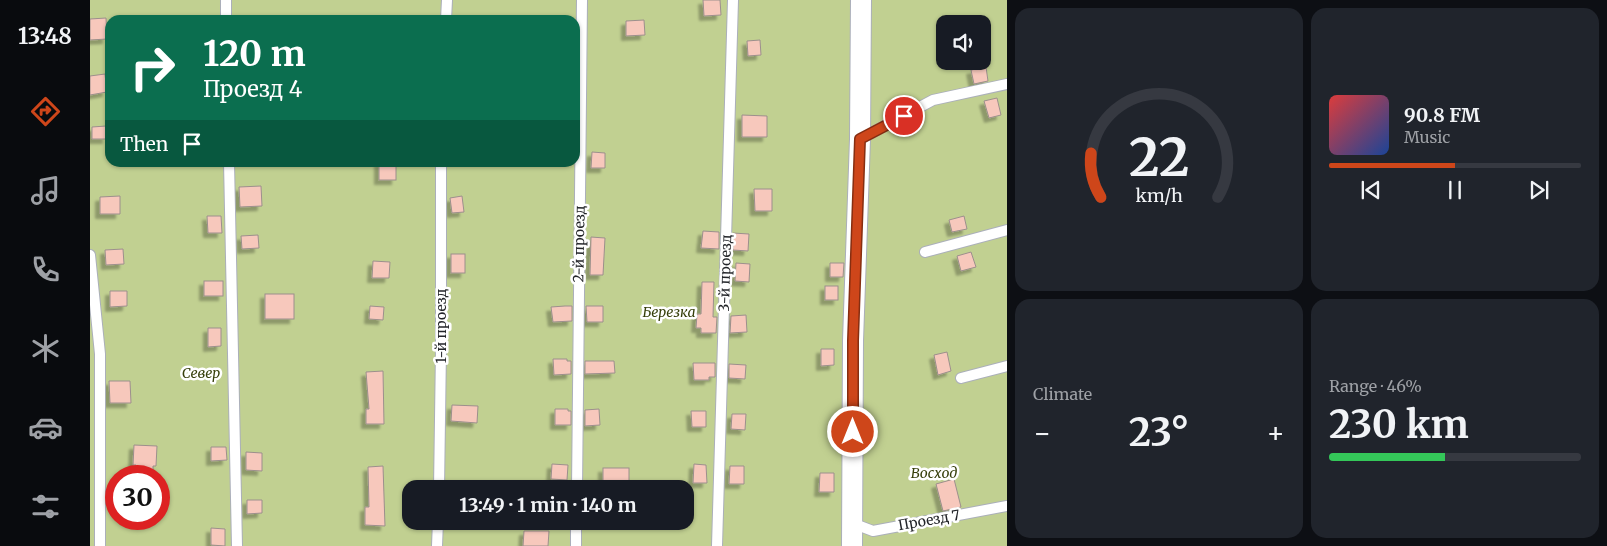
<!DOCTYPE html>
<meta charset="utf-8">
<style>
:root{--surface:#171b24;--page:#20242c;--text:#f1f3f6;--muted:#9ea1a6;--line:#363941;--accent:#ce461a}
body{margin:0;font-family:Merriweather,serif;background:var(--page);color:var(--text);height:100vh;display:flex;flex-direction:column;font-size:19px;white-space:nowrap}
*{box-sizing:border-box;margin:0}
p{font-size:16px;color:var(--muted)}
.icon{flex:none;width:28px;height:28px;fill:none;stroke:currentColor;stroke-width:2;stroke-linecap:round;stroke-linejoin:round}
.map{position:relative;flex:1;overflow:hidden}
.details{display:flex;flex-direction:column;gap:8px;padding:8px;background:#0d0f14;width:600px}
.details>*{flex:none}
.hud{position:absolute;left:15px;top:15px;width:475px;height:152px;border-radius:15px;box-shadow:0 1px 4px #0004;background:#0b6e4f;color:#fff;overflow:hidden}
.fabs{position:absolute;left:846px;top:15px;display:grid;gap:10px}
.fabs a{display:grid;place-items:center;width:55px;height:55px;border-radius:10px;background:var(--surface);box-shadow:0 1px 4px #0004;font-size:25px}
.speed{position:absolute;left:15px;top:465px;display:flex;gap:10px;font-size:25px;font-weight:700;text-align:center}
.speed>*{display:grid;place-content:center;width:65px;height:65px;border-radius:50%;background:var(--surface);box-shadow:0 1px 4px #0004;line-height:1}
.speed .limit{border:8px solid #d22;background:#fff;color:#111}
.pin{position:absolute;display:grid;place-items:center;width:42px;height:42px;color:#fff;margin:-21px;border:2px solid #fff;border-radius:50%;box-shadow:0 1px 5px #0007}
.me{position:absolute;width:55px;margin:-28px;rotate:0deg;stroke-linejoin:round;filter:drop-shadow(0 0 4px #0008)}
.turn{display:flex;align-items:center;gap:18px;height:105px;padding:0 15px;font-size:22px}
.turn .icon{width:65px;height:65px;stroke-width:2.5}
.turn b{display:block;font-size:35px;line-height:42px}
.then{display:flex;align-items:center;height:48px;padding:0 15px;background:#0003;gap:10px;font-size:19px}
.big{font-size:38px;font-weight:700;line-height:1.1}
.details .tile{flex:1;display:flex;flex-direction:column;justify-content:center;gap:8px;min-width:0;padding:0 18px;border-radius:15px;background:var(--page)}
.details .dial{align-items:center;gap:0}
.dial svg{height:130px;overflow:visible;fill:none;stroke:var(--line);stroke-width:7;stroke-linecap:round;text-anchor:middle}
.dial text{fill:var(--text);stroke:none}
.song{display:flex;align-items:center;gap:15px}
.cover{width:60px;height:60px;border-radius:8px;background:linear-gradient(135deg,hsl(0 70% 55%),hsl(220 70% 35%))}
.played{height:5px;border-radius:2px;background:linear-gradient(90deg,var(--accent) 50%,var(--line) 50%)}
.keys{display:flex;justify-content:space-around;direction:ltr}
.heat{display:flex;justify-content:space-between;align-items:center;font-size:28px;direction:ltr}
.charge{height:8px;border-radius:4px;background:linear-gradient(90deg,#34c759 46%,var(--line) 0)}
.details .tiles{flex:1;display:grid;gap:8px;grid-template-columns:repeat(2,1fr)}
.trip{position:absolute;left:312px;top:480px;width:292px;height:50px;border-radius:15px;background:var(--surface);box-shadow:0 1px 4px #0004;font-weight:700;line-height:50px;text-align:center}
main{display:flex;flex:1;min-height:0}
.tab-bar{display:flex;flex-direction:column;width:90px;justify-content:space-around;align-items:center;background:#090b0e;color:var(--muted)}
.tab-bar .icon{width:35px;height:35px}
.tab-bar .on{color:var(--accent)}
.tab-bar b{font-size:22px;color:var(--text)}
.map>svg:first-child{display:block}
.green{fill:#c1d091;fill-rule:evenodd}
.building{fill:#f7c8bc;stroke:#9c8f8c;filter:url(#shadow)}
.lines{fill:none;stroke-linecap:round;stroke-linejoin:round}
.service-casing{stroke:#abafba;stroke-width:12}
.minor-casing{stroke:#abafba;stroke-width:22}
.service{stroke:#fff;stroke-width:10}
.minor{stroke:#fff;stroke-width:20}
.route-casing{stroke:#862e11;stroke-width:12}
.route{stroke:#ce461a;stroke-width:9}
.labels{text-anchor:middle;stroke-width:5;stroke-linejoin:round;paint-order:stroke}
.street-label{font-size:14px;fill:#232529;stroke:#fff}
.park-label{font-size:14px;font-style:italic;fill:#363f0a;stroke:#fff}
</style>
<main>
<nav class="tab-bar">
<b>13:48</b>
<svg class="icon on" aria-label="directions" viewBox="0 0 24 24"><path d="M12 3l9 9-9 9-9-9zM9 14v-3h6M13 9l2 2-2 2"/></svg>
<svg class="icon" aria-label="music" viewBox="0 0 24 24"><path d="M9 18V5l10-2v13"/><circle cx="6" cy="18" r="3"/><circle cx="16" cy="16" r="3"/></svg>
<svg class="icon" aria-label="phone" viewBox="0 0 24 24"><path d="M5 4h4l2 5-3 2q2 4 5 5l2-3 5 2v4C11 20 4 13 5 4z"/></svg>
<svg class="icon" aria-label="climate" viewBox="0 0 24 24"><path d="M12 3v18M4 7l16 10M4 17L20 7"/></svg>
<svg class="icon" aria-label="car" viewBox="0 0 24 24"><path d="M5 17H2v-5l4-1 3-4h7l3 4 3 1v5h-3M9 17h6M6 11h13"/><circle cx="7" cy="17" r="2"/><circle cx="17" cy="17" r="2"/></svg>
<svg class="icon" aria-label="filters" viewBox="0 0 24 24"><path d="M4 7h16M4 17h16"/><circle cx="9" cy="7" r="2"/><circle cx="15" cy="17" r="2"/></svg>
</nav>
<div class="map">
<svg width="917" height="546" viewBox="0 0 917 546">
<defs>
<filter id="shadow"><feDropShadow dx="-4.5" dy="4.5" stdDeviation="1" flood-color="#0004"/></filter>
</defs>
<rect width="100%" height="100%" fill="#f2f6ff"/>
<!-- green -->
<path class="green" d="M0 0H917V546H0ZM20 20H485V162H20ZM855 24H892V61H855ZM26 476H69V519H26ZM321 489H596V521H321Z"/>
<!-- building -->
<g class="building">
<path d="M613 0H630L631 15 614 16Z"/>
<path d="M16 18 17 39 0 40V19Z"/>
<path d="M554 20 555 35 536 36V21Z"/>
<path d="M670 40 671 55 658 56 657 41Z"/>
<path d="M896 67 898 81 884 84 881 70Z"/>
<path d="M15 74 17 92 0 95V76Z"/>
<path d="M907 98 911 115 899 118 894 101Z"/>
<path d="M652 115 677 116V137H652Z"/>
<path d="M16 126 17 139H2V127Z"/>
<path d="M502 152 515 153V168H501Z"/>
<rect x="289" y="162" width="17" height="18"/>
<path d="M171 186 172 206 150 207 149 187Z"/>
<path d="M664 189H682V211H665Z"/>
<path d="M30 196V214H10V197Z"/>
<path d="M372 196 374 212 362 213 360 198Z"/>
<path d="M117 216H131L132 233H118Z"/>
<path d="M874 216 877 229 862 232 859 220Z"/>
<path d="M613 231 629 232V249L611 248Z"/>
<path d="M643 233 659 234 658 251 643 250Z"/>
<path d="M168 235 169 248 152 249 151 236Z"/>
<path d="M501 237 515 238 513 275H500Z"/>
<path d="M33 249 34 264 16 265 15 250Z"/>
<path d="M881 252 886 267 871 271 867 256Z"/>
<rect x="361" y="254" width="14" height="19"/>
<path d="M283 261 300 262 299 278H282Z"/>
<path d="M646 263 660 264 659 282 645 281Z"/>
<path d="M740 263H754L753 277H740Z"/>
<rect x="114" y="281" width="19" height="15"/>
<path d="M612 282H624L623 317H627L626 333H611V328H606L607 314H611Z"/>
<rect x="735" y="286" width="13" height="14"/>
<path d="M20 291H37V306L20 307Z"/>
<rect x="175" y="294" width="29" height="25"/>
<path d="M280 306 294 307 293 320 279 319Z"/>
<path d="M475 306H482V321L463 322 461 307Z"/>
<path d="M496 306H513V322H497Z"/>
<path d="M656 315 657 332 640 333 641 316Z"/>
<path d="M118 328H131V346L118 347Z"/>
<path d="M731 349H744V365L731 366Z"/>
<path d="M857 352 861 371 848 375 844 355Z"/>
<path d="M463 359H477V361H481V374L464 375Z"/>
<path d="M495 361H524L525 373 495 374Z"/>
<path d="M603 363H625V377H619V380H604Z"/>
<path d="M639 364 656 365 655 379 639 378Z"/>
<path d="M293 371 294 424H276V409H279L276 372Z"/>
<path d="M19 381H40L41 403H20Z"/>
<path d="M362 405 388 406 387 423 361 421Z"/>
<path d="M465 409H478V411H481V425H465Z"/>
<path d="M509 409 510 425 495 426V410Z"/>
<path d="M601 411H616V427H602Z"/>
<path d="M642 414H656L655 430 641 429Z"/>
<path d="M44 445 67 446 66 466H63V471L46 470V465H43Z"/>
<path d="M121 447H136L137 460 121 461Z"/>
<path d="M156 452 172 453V471L156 470Z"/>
<path d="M462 464 478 465 477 480 461 479Z"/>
<path d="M604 464 616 465 617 483H603Z"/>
<path d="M293 466 295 526 275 525V507H279L278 467Z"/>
<path d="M640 466H654V484H639Z"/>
<rect x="513" y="468" width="26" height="15"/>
<path d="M730 473H744V492H729Z"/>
<path d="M864 479 871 507 853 511 846 484Z"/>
<path d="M157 500H172V513L157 514Z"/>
<path d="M121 528 135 529V546L121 545Z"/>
<path d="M434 531H459L458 546H433Z"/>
</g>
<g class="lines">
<!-- service casing -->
<g class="service-casing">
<g id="service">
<path d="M136 20V0"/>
<path d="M356 20 357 0"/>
<path d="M770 139 843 100 917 84"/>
<path d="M139 162 147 546"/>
<path d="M835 252 917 230"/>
<path d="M0 255 10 354V546"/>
<path d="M871 378 917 366"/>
<path d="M349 489 351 349V162"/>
<path d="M487 489 492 0"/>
<path d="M762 523 783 531 917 506"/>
<path d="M347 546 348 521"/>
<path d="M486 546V521"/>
<path d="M627 546 643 0"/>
</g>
</g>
<!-- minor casing -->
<g class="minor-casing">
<path id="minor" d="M762 546 763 341 770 139 771 0"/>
</g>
<!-- service -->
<use href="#service" class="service"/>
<!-- minor -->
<use href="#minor" class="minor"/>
</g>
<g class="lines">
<!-- route casing -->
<g class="route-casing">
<path id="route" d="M763 432V341L770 139 814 116"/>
</g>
<!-- route -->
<use href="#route" class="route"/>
</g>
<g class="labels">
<!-- street labels -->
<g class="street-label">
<text transform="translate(489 244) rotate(-89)" y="5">2-й проезд</text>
<text transform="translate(635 273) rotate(-88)" y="5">3-й проезд</text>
<text transform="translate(351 326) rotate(-90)" y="5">1-й проезд</text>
<text transform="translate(839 520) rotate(-10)" y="5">Проезд 7</text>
</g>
<!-- park labels -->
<g class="park-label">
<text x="579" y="317">Березка</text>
<text x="111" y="378">Север</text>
<text x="844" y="478">Восход</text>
</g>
</g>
</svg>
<div class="fabs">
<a><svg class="icon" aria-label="sound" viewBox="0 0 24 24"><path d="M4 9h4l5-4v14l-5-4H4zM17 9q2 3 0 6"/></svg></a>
</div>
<div class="speed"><div class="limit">30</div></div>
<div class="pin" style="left:814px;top:116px;background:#d93025"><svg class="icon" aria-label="arrive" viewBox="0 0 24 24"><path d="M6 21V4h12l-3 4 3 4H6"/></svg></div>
<svg class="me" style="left:763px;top:432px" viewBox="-20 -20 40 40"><circle r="17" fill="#ce461a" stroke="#fff" stroke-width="3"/><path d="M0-11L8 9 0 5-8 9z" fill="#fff"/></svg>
<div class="trip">13:49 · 1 min · 140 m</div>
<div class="hud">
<div class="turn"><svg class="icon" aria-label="right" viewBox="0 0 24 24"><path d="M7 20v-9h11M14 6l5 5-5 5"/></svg><div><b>120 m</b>Проезд 4</div></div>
<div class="then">Then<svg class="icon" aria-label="arrive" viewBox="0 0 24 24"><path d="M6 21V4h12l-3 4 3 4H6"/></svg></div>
</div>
</div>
<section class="details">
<div class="tiles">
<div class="tile dial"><svg viewBox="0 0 100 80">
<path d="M14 69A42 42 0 1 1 86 69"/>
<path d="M14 69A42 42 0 0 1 8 42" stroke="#ce461a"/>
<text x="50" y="56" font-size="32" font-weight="700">22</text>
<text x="50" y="72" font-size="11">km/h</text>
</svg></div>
<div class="tile">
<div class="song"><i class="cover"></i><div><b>90.8 FM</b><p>Music</p></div></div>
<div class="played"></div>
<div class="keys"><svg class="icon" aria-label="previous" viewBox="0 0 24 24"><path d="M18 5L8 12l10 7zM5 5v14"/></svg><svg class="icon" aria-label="pause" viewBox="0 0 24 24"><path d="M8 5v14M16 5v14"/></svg><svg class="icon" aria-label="next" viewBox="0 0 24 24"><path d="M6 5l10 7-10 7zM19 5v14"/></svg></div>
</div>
<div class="tile"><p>Climate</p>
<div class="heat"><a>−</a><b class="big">23°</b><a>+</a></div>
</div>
<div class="tile"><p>Range · 46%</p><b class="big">230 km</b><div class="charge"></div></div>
</div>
</section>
</main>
